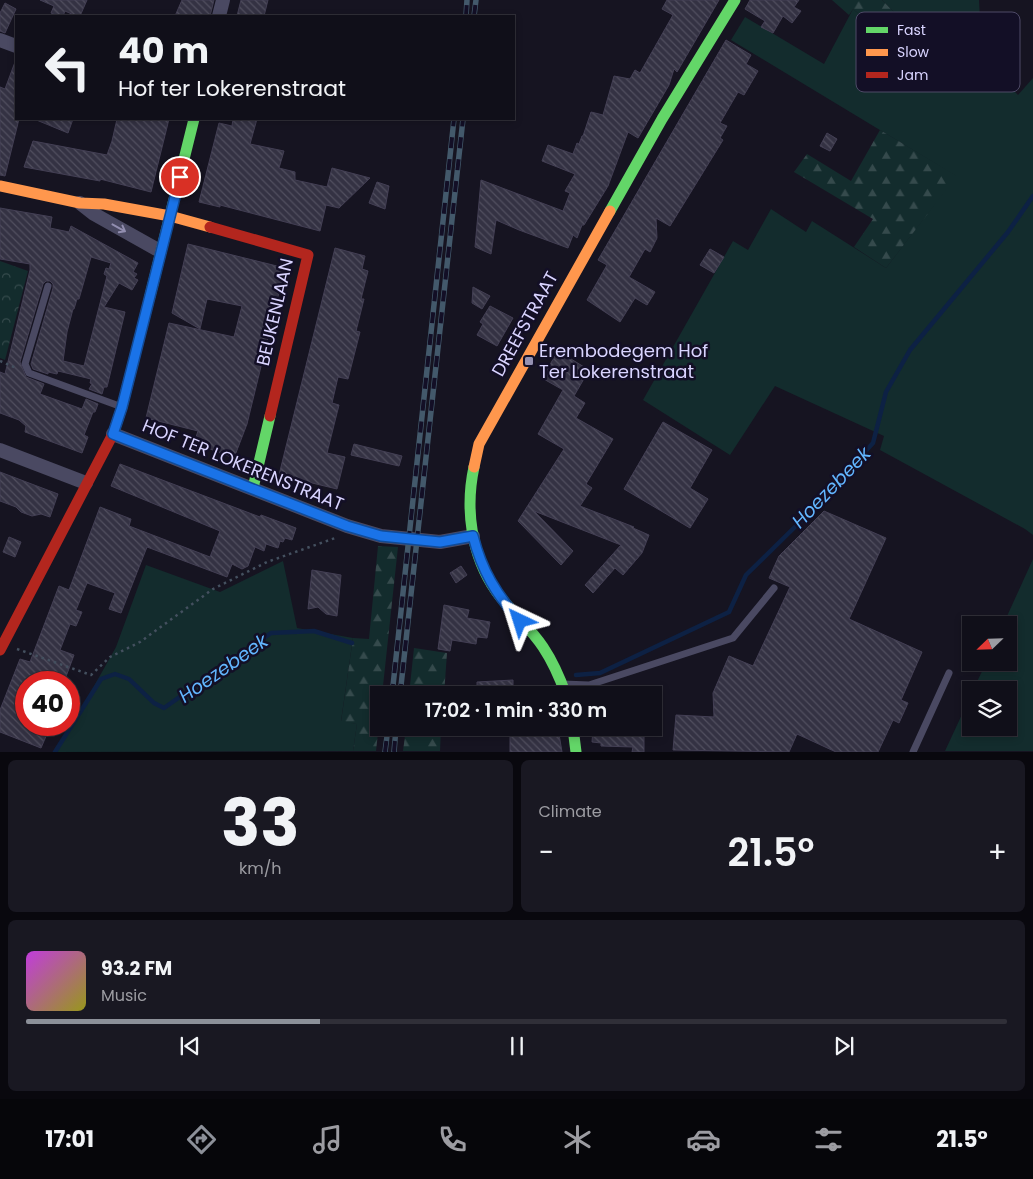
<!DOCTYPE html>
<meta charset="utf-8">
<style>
:root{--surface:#100f19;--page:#191822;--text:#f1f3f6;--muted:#9c9ca2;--line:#302f38;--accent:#8c9099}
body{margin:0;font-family:Poppins,sans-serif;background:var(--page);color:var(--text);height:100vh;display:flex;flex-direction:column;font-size:19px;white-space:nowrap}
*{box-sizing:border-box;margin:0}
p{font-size:16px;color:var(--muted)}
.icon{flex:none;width:28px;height:28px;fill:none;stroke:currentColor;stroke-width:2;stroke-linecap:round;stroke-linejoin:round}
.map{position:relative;height:752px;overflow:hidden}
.details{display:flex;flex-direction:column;gap:8px;padding:8px;background:#09080e;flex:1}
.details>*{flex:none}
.guide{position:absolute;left:15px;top:15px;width:500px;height:105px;border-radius:0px;box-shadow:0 2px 8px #0003,0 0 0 1px var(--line);background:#100f19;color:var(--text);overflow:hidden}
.needle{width:32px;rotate:247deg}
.buttons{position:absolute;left:962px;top:616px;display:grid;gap:10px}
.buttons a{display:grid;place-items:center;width:55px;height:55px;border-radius:0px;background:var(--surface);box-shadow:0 2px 8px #0003,0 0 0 1px var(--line);font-size:25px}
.speed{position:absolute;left:15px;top:671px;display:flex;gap:10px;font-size:25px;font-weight:700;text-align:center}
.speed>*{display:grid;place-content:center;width:65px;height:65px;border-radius:50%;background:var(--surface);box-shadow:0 2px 8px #0003,0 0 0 1px var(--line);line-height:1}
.speed .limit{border:8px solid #d22;background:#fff;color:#111}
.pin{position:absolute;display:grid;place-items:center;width:42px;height:42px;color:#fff;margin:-21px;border:2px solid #fff;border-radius:50%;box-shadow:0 1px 5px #0007}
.me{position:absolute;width:55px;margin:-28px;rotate:319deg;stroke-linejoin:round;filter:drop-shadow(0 0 4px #0008)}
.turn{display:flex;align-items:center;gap:18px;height:105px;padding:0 20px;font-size:22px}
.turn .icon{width:65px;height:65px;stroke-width:2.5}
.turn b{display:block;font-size:35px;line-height:42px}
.big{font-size:38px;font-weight:600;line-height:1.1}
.details .widget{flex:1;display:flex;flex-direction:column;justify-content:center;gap:8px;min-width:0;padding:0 18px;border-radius:8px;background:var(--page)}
.details .dial{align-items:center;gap:0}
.dial b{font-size:65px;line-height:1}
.song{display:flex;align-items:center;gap:15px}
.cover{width:60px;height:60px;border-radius:8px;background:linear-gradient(135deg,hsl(290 70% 55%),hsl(60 70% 35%))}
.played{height:5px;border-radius:2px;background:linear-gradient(90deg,var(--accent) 30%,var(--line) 30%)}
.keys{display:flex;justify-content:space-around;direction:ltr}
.heat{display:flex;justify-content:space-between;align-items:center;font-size:28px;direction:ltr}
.details .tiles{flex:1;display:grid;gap:8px;grid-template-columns:1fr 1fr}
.widget:last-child{grid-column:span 2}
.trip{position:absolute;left:370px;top:686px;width:292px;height:50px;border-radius:0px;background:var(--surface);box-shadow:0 2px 8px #0003,0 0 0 1px var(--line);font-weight:600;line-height:50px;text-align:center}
.menu{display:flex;height:80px;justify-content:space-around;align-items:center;background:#06060a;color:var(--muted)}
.menu .icon{width:35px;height:35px}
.menu .selected{color:var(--accent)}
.menu b{font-size:22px;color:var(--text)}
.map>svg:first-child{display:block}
.grass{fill:#132c2d}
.forest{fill:url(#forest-firs)}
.park{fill:url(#park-crowns)}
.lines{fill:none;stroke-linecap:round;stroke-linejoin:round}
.stream{stroke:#0d2144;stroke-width:4.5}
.building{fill:url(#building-back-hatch);stroke:#433f54;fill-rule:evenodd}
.path{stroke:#44505f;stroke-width:2.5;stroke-dasharray:2.5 4;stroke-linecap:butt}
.lane{stroke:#4a4962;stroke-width:7}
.street{stroke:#4a4962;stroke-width:14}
.fast{stroke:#63d668;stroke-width:11}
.slow{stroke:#ff974d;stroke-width:11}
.jam{stroke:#b3261e;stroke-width:11}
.rail-casing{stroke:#43596b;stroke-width:5.5}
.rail{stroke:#130f26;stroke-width:4;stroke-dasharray:11;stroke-linecap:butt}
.oneway{stroke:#928eb0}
.route-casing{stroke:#114b97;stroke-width:12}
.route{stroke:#1a73e8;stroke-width:9}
.poi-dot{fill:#9591b1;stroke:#130f26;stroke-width:2}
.labels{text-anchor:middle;stroke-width:5;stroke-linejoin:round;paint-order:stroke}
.street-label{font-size:18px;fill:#d9d4ff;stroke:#130f26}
.poi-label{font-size:18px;fill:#d9d4ff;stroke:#130f26;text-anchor:start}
.water-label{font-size:19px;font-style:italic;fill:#62b6ff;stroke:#130f26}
.key{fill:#130f26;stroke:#4e4a67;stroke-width:1}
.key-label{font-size:14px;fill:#d9d4ff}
</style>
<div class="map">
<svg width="1033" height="752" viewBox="0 0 1033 752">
<defs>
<pattern id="forest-firs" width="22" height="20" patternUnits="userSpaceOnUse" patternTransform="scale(1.25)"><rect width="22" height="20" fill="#132c2d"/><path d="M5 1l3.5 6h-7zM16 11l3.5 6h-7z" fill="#354a4c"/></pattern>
<pattern id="park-crowns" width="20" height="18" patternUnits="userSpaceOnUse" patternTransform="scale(1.25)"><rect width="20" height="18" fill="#132c2d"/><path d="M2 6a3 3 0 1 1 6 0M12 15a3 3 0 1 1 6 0" fill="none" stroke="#354a4c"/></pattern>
<pattern id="building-back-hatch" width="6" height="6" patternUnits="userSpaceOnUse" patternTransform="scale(1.25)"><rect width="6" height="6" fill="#343243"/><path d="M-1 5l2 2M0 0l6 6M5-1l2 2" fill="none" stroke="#514f5f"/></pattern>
</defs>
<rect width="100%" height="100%" fill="#161421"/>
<!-- grass -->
<g class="grass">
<path d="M882 0H979L982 59 1018 95 1033 78V535L1025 529 880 450 884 436 775 386 730 455 643 400 733 241 748 250 771 209 806 232 812 221 886 268 956 176 731 40 745 17 824 64 853 9 941 81 950 69Z"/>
<path d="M1033 559V751H945L971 695V728H1009V690H973L986 663 1009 662V625H1003Z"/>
<path d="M283 561 297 628 353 638 341 721 357 724 353 751 57 752 116 647 146 565 220 592Z"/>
</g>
<!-- forest -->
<g class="forest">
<path d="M832 0H882L950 69 941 81 853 9 849 15Z"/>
<path d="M880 130 957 176 886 268 854 247 873 219 794 172 807 154 851 181Z"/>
<path d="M378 546 398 547 382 695H379V724L376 751H353L357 724 341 722 353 638 369 639Z"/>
<path d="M414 648 447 653 444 695H409Z"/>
<path d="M406 728H441L440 751H403Z"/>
</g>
<!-- park -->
<path class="park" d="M0 261 28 271 5 360 0 358Z"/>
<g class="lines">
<!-- stream -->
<g class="stream">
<path d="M576 675 600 673 729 612 746 575 802 520 873 443 886 392 910 350 1008 232 1033 196"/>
<path d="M55 752 101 679 115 674 129 679 154 703 164 708 271 633 314 631 352 643"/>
</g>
</g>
<!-- building -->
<g class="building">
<path d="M40 0H87L80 16H76L65 11 63 16H58L51 13 54 6Z"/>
<path d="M182 0H214L210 16H175Z"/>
<path d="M241 0H268L264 16H237Z"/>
<path d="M667 0H719L677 72 674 69 669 85 638 138 628 132 608 186 584 225H582L577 238 573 235 568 248 519 230 496 220 491 254 475 247 481 180 563 211 570 193 565 191 575 174 542 161 548 145 573 154 577 143 579 144 582 136H583L591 112 603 115 614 76 630 79 635 70 640 73 673 15 662 9Z"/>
<path d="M750 0H799L794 7 801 11 792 23 783 16 773 33 761 27 765 21 745 9Z"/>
<path d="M5 3 16 9 5 33 0 31V13Z"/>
<path d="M726 40 751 55 746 64 758 71 744 95 738 92 720 123 727 126 720 138 723 140 670 226 656 218 657 238 650 252 645 249 629 277 655 292 647 305 635 298 620 322 587 300 607 265 598 260Z"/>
<path d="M15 62H16V119H19L5 176 0 175V87L5 89Z"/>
<path d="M34 119H73L68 133Z"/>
<path d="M117 119H169L151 192 100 179V181L24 167 33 141 107 155 112 141Z"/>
<path d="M233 119H257L250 144 284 151 279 168 295 172V180L327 187 332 168 370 178 339 208 326 205 320 231 220 205V207L199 202 219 123 232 126Z"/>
<path d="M827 133 837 139 830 151 820 146Z"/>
<path d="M377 182 389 186 385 209 369 203Z"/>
<path d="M0 208 52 217 50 228 69 232 71 226 138 263 133 272 137 274 134 278 138 280 132 290 119 283 104 307 125 312 107 387H104L102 394 89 389 92 384 90 383 91 379 58 371 57 374 48 372V374L33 369 31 364 53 288V284L50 281H46L43 284 20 362 26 377 44 384 40 394 82 409 86 399 98 404 95 412H93L84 435 88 437 82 453 25 432 26 426 19 420 0 413V372L5 374 30 270V264L0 259ZM91 257 111 263 109 269 106 268 104 274 107 276 84 366 63 361 67 332 73 309H74L77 299H79Z"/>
<path d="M188 244 285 268 247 424 234 458 194 443 198 431 146 418 169 323 234 337 242 306 207 299 200 329 172 313Z"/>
<path d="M335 248 365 256 362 269 368 271 361 299H364L356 331 360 332 348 379 338 377 332 403 339 405 327 453 345 457 337 489 279 475Z"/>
<path d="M710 249 724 257 714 273 700 265Z"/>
<path d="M473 287 490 296 482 309 472 303Z"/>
<path d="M490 306 513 318 497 346 477 335 483 324 480 322Z"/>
<path d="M558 351 589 370 574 396 585 403 576 418 613 439 586 484 592 488 580 506 634 527 633 528 649 535 642 553 623 575 615 568 593 593 585 585 621 545 534 511 573 551 561 565 518 521 564 449 538 434 563 390 542 378Z"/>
<path d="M663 422 712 450 690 488 708 499 690 528 624 489Z"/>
<path d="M354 444 402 456 399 466 351 455Z"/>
<path d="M120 464 260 517 261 515 296 528 292 540 285 538 283 542 280 541 278 548 266 544 264 551 255 547 248 566 242 569 232 564 227 577 147 547 121 613 109 609 115 593 87 583 76 610 82 612 76 626 70 624 60 650 74 655 64 682H26V726L47 734 41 748 0 732V710L20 659 30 662 59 586 69 590 100 507 131 519 129 526 210 557 220 531 111 486Z"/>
<path d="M0 472 58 494 50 517 41 514 32 516 21 512 16 507 0 501Z"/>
<path d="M824 511 886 538 849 619 922 652 901 700 908 703 899 723 893 720 878 752H836L797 734 789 752 673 750 676 715 714 717 713 693 729 656 753 666 790 587 769 578 779 556Z"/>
<path d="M9 537 21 542 15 557 3 552Z"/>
<path d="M461 566 467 575 456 583 450 573Z"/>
<path d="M312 570 341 575 337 616 326 614 318 607 308 609Z"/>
<path d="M444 605 469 610 467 618 490 622 487 638 477 637 476 644 452 640 450 651 438 649Z"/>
<path d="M513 680V695H477V682Z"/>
<path d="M510 728H558L562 752H510Z"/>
<path d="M593 729 644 733V752H632L633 747 601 746V743L592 742Z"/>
</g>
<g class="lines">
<!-- path -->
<g class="path">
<path d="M0 361 16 368"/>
<path d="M17 649 91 675 110 657 140 642 213 589 267 562 338 537"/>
</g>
<!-- lane -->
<g class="lane">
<path d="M48 286 25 364 29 373 122 407"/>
<path d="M563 684 589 685 733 638 774 588"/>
<path d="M913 752 949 673"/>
</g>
<!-- street -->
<g class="street">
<path d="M219 16 223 0"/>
<path d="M0 40 16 46"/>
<path d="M80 203 94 214 160 251"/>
<path d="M113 434 347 526 381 536 440 542 473 536"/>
<path d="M0 450 86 483"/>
</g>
<!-- fast -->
<g class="fast">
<path d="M610 211 662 119 735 0"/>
<path d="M150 296 194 119"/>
<path d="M474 467C465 509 471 555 496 591 510 611 530 627 543 647 553 662 560 678 566 695"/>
<path d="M253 488 270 416"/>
<path d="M573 728 576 752"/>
</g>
<!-- slow -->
<g class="slow">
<path d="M0 186 80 203 104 204 170 216 210 227"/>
<path d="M474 467 479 444 610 211"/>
</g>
<!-- jam -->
<g class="jam">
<path d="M210 227 308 255 270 416"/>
<path d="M0 650 113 434 122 407 150 296"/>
</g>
<!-- rail casing -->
<g class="rail-casing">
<g id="rail">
<path d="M466 16 467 0"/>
<path d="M474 16 476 0"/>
<path d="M392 695 454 119"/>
<path d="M400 695 463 119"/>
<path d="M385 752 388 728"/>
<path d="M394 752 396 728"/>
</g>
</g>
<!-- rail -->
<use href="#rail" class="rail"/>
</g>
<!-- one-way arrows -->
<defs><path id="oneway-shaft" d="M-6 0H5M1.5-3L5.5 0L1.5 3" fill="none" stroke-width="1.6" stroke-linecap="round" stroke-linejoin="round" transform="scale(1.25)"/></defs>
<use class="oneway" href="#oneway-shaft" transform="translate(119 228) rotate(29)"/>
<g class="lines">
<!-- route casing -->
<g class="route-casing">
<path id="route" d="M180 177 122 407 113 434 347 526 381 536 440 542 473 536C482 571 496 594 520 621"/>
</g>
<!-- route -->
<use href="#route" class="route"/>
</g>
<!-- markers -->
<rect class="poi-dot" x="524" y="356" width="10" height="10" rx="2.5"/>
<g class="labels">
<!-- street labels -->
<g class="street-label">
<text transform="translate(275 312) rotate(-77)" y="6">BEUKENLAAN</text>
<text transform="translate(525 324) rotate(-61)" y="6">DREEFSTRAAT</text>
<text transform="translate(243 465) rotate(22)" y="6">HOF TER LOKERENSTRAAT</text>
</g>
<!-- poi labels -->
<g class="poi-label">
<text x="539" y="357">Erembodegem Hof<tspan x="539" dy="21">Ter Lokerenstraat</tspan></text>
</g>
<!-- water labels -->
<g class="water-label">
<text transform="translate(831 487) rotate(-46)" y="7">Hoezebeek</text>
<text transform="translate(223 668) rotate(-35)" y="7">Hoezebeek</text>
</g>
</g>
<!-- legend -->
<rect x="856" y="12" width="164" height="80" rx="8" class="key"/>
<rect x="866" y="27" width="22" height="6" fill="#63d668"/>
<rect x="866" y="49" width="22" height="7" fill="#ff974d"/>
<rect x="866" y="72" width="22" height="6" fill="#b3261e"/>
<g class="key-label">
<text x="897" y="35">Fast</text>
<text x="897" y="57">Slow</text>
<text x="897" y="80">Jam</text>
</g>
</svg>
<div class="buttons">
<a><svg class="needle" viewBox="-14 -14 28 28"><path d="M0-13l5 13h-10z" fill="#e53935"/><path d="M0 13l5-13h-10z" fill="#9c9ca2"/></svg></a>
<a><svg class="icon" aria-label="layers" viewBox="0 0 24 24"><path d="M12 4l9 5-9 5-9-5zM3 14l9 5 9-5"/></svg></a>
</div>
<div class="speed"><div class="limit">40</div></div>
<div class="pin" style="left:180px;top:177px;background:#d93025"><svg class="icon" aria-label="arrive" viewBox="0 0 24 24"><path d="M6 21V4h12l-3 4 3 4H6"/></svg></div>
<svg class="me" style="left:520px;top:621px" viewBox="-20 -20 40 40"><path d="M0-17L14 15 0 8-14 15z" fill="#1a73e8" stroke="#fff" stroke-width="4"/></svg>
<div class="trip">17:02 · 1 min · 330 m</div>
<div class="guide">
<div class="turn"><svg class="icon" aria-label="left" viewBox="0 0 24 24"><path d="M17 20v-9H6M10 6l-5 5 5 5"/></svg><div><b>40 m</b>Hof ter Lokerenstraat</div></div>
</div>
</div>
<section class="details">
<div class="tiles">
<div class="widget dial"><b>33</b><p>km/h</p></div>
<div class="widget"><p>Climate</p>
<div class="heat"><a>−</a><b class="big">21.5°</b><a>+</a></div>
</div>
<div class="widget">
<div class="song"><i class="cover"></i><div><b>93.2 FM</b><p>Music</p></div></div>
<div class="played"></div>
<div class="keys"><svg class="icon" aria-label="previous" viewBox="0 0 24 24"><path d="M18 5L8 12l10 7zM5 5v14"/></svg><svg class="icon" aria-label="pause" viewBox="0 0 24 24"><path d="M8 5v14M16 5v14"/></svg><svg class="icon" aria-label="next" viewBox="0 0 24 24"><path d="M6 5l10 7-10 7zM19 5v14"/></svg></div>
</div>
</div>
</section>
<nav class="menu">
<b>17:01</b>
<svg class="icon selected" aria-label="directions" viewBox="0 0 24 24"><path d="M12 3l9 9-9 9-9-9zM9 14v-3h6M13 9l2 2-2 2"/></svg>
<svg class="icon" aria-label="music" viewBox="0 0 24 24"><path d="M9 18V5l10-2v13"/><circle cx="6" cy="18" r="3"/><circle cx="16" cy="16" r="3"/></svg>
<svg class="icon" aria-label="phone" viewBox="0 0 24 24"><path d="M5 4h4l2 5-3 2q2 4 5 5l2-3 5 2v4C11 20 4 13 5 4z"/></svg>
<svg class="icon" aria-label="climate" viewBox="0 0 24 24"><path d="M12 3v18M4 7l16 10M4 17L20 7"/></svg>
<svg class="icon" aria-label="car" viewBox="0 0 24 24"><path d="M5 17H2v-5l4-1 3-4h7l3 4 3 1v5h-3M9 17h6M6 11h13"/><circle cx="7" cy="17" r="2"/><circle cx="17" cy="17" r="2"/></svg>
<svg class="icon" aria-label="filters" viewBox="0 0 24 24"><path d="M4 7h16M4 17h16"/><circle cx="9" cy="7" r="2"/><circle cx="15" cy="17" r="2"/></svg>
<b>21.5°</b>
</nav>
